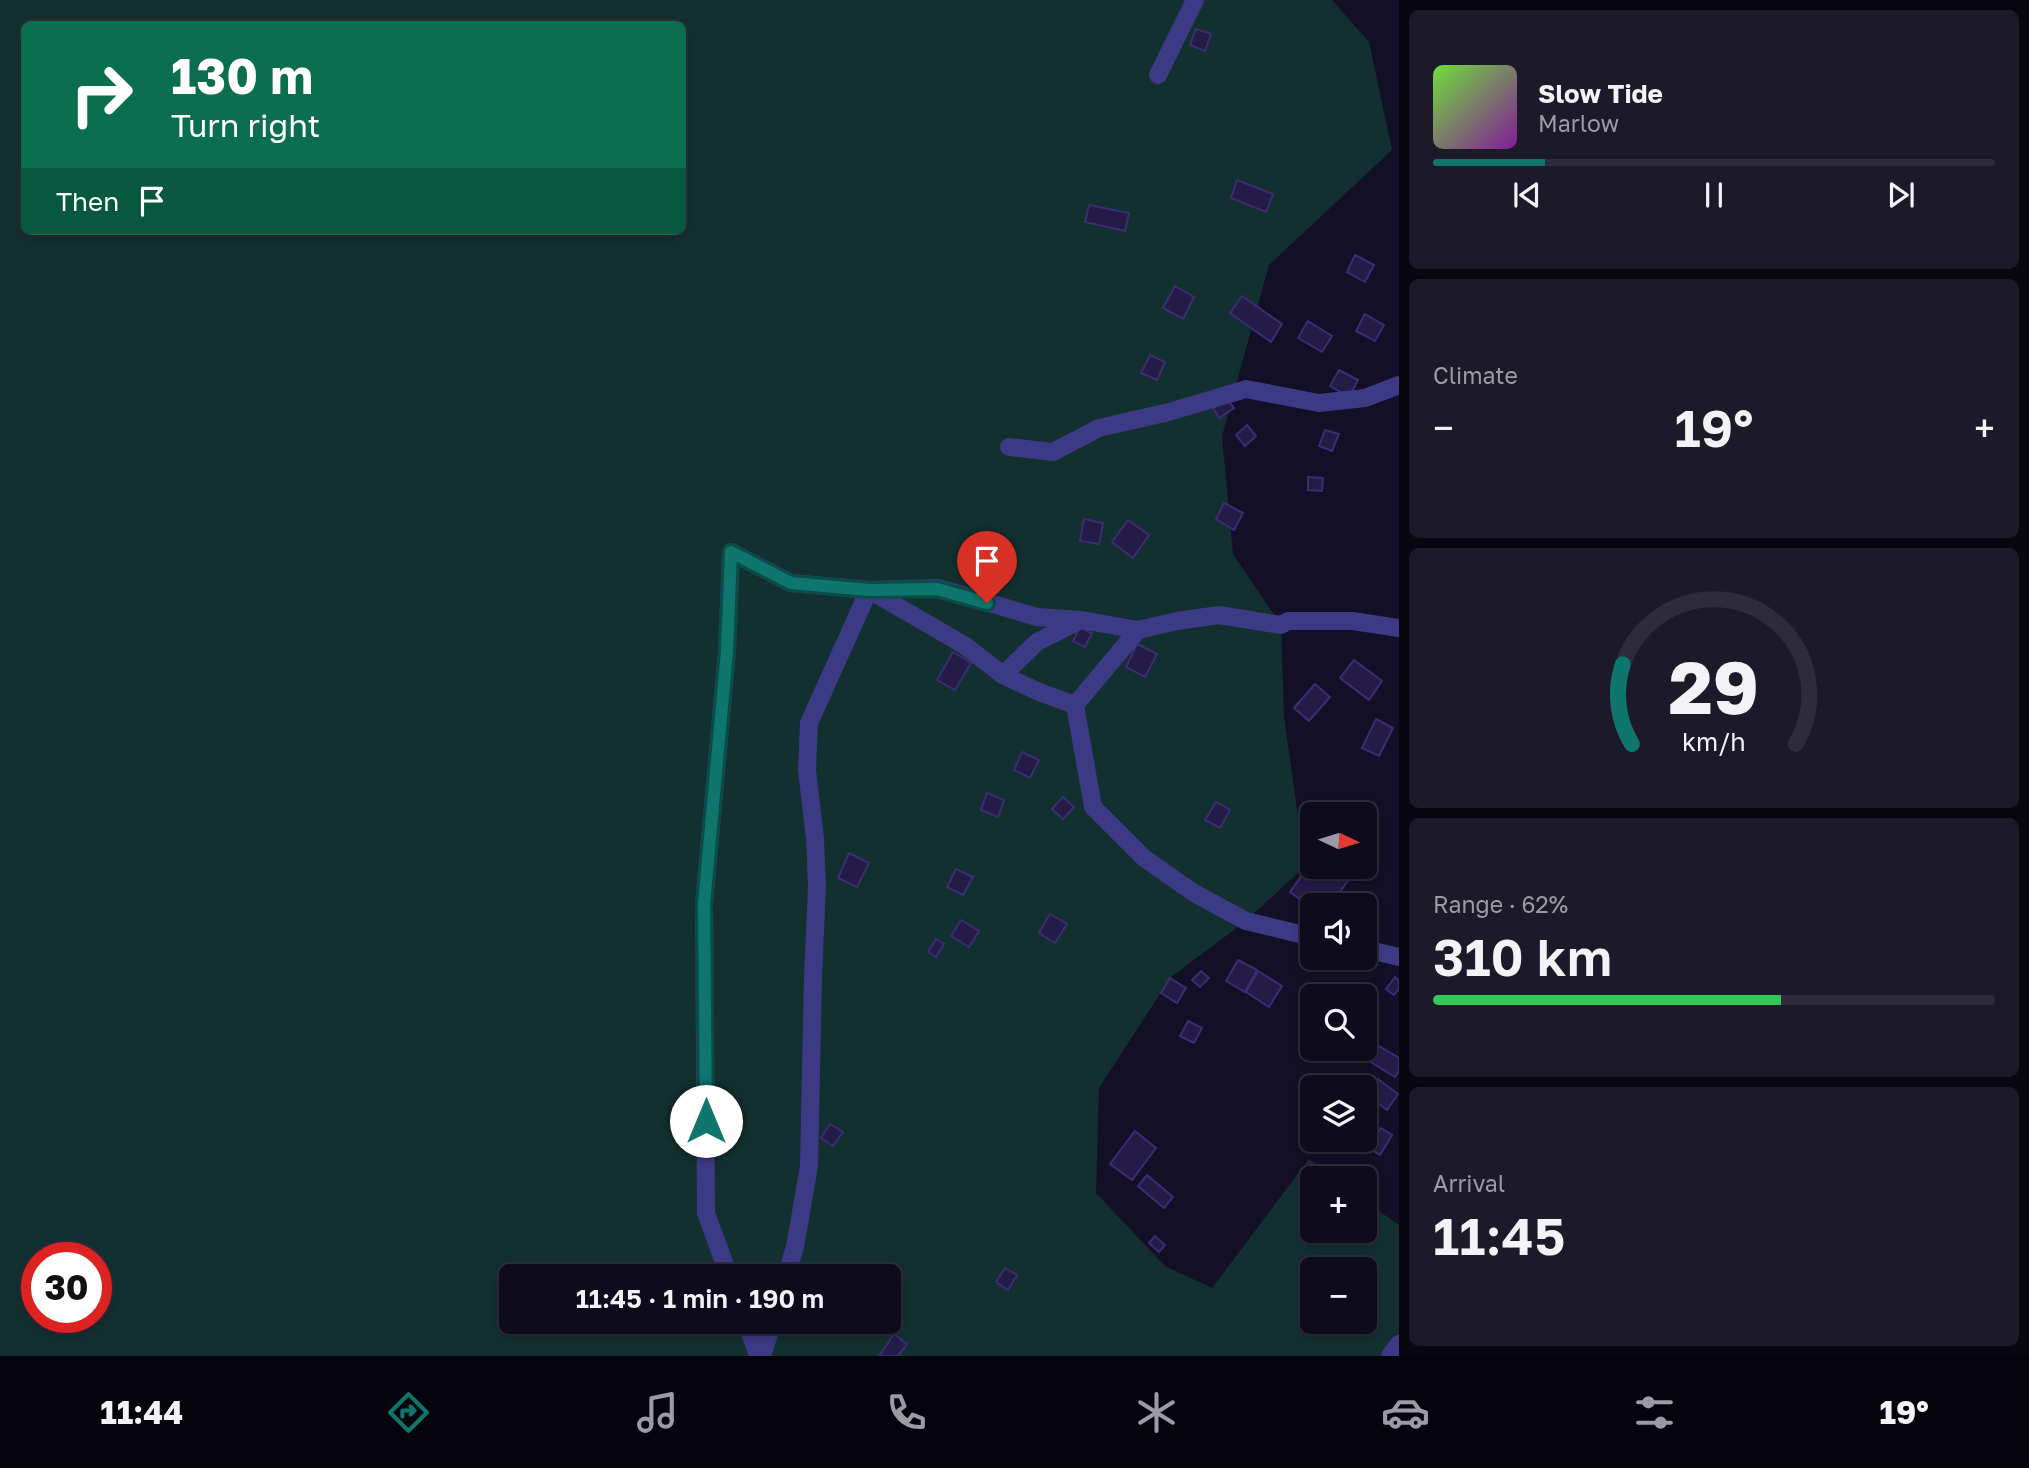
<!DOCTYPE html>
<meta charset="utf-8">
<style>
:root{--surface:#0e0b1c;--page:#1c1929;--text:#f1f3f6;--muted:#9b9ba3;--line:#2e2b3b;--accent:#0f766e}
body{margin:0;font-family:"Golos Text",sans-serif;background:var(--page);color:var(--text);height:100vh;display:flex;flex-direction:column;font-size:26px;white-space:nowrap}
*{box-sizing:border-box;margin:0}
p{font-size:23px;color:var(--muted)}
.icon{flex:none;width:38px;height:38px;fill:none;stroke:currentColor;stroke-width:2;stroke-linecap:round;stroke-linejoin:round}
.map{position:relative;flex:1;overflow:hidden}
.side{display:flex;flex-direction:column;gap:10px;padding:10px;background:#08060f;width:630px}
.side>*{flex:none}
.guide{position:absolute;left:21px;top:21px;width:665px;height:214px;border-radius:10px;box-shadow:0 4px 10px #0003,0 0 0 2px var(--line);background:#0b6e4f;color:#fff;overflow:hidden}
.needle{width:46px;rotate:94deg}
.tools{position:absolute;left:1300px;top:802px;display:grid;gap:14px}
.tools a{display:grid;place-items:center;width:77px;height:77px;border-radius:10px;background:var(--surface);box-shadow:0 4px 10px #0003,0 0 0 2px var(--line);font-size:35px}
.speed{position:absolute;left:21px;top:1242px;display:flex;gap:14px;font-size:35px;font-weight:700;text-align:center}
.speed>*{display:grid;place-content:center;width:91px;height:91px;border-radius:50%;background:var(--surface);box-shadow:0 4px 10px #0003,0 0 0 2px var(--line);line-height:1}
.speed .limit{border:10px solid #d22;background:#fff;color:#111}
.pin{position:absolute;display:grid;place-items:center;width:60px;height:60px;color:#fff;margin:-72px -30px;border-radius:50% 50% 50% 0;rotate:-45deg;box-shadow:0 0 7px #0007}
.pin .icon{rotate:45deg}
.me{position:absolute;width:77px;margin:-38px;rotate:0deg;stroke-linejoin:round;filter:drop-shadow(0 0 5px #0008)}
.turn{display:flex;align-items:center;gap:24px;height:147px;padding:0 35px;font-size:32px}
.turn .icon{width:91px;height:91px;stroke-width:2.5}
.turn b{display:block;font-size:49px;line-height:60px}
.then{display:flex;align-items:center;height:66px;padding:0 35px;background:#0003;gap:14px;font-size:26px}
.big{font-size:52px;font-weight:600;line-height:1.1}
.side .widget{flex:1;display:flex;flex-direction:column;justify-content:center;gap:10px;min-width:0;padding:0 24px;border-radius:10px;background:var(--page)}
.side .dial{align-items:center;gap:0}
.dial svg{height:182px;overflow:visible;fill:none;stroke:var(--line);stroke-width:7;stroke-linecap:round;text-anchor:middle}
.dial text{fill:var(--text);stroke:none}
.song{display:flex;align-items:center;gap:21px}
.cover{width:84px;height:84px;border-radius:10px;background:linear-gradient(135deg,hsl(100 70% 55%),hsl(290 70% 35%))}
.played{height:7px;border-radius:4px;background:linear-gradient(90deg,var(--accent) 20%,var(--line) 20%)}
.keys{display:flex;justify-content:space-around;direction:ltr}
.heat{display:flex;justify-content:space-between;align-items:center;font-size:38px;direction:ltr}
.charge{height:10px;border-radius:5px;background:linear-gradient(90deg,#34c759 62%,var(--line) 0)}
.trip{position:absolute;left:499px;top:1264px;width:402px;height:70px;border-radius:10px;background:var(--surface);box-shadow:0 4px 10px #0003,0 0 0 2px var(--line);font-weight:600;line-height:70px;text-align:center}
.tab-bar{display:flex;height:112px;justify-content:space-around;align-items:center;background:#06040b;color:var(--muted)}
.tab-bar .icon{width:49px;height:49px}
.tab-bar .current{color:var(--accent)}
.tab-bar b{font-size:32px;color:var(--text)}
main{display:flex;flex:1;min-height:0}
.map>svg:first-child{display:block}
.green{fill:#12302f;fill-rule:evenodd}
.building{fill:#241b47;stroke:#3b2d73;stroke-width:2}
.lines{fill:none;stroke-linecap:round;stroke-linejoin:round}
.minor{stroke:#3d3a85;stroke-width:18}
.route-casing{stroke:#0a4d48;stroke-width:18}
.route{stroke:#0f766e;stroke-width:12}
</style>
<main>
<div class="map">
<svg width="1399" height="1356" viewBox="0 0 1399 1356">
<rect width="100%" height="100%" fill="#130f26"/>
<!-- green -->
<path class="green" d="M0 0H1332L1369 42 1392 150 1269 265 1222 436 1233 554 1281 625 1284 716 1305 866 1246 921 1171 977 1099 1088 1096 1193 1165 1266 1212 1288 1309 1159 1334 1178H1312V1230H1365V1201L1399 1225V1356H0ZM24 24H682V231H24ZM37 1258H96V1318H37ZM1312 1269H1365V1321H1312ZM511 1276H889V1321H511Z"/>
<!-- building -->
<g class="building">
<path d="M1196 29 1211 34 1205 51 1190 45Z"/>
<path d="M1237 180 1273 194 1266 212 1231 198Z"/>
<path d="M1089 205 1129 213 1125 231 1085 222Z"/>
<path d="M1355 255 1374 265 1365 282 1347 272Z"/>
<path d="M1175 286 1194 297 1183 319 1163 308Z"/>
<path d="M1242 296 1282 324 1271 342 1230 313Z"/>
<path d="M1365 314 1384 325 1375 341 1356 331Z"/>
<path d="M1308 321 1332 336 1322 352 1298 338Z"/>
<path d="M1150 355 1165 362 1157 380 1141 373Z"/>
<path d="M1339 370 1358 380 1349 397 1330 386Z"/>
<path d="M1227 399 1234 408 1219 418 1213 408Z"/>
<path d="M1247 425 1256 436 1245 446 1236 435Z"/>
<path d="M1325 430 1339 434 1332 451 1319 446Z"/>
<path d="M1308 477 1323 478 1322 491 1308 490Z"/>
<path d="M1224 503 1243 513 1234 530 1216 519Z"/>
<path d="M1084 519 1103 523 1099 544 1080 541Z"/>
<path d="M1128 520 1149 535 1133 558 1112 542Z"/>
<path d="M1080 627 1092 633 1085 647 1073 641Z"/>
<path d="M1137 644 1157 654 1145 677 1126 667Z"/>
<path d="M953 652 971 663 955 690 937 680Z"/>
<path d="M1354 660 1382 681 1369 700 1340 678Z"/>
<path d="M1315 684 1330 697 1309 721 1294 708Z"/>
<path d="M1376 719 1393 728 1379 756 1362 748Z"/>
<path d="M1022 752 1039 760 1030 778 1014 770Z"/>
<path d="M987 793 1004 800 998 817 981 810Z"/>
<path d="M1063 797 1074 807 1063 819 1052 809Z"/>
<path d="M1216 802 1230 810 1220 828 1205 820Z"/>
<path d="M849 853 869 863 857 887 838 878Z"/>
<path d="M1312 861V866H1332L1349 879 1331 905H1312V908L1290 892Z"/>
<path d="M956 869 973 877 963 895 947 887Z"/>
<path d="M1050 914 1067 924 1055 943 1039 933Z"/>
<path d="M961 920 979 931 969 947 951 936Z"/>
<path d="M936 939 944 944 936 957 928 952Z"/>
<path d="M1238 960 1257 970 1245 992 1226 981Z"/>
<path d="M1201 971 1209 978 1200 987 1192 980Z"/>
<path d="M1258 971 1282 986 1269 1007 1246 992Z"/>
<path d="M1395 977 1399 981V989L1394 995 1386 989Z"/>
<path d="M1170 978 1186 988 1177 1003 1161 993Z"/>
<path d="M1188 1021 1202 1028 1194 1043 1180 1036Z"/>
<path d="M1379 1046 1399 1058V1071L1395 1077 1369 1061Z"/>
<path d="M1378 1079 1398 1094 1387 1110 1367 1095Z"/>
<path d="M830 1124 843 1132 833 1146 821 1138Z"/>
<path d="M1381 1128 1392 1135 1380 1155 1368 1147Z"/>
<path d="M1135 1131 1156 1148 1132 1180 1110 1164Z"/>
<path d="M1147 1175 1173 1197 1164 1208 1138 1186Z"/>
<path d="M1155 1236 1165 1245 1159 1252 1149 1243Z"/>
<path d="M1005 1268 1017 1275 1008 1290 996 1282Z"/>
<path d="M894 1334 907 1344 898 1356H879Z"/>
</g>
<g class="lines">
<!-- minor -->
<g class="minor">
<path d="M1158 75 1195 0"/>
<path d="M1009 447 1053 452 1099 428 1169 412 1246 389 1319 403 1365 398 1399 385"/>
<path d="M1138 630 1075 705 1093 807 1144 858 1194 893 1246 921 1312 937"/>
<path d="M1003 675 1037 642 1079 621"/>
<path d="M1365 949 1399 957"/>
<path d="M729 1276 706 1213 704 904 727 651 731 552 791 583 869 590 964 645 1003 675 1039 692 1075 705"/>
<path d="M786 1276 795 1247 809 1166 813 976 817 887 815 839 807 770 809 723 869 590 938 588 1037 617 1082 620 1138 630 1177 621 1219 615 1281 625 1288 621H1353L1399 628"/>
<path d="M746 1321 758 1356"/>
<path d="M762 1356 773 1321"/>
<path d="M1390 1356 1399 1344"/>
</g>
</g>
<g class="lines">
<!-- route casing -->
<g class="route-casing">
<path id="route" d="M706 1121 704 904 727 651 731 552 791 583 869 590 937 589 987 603"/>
</g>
<!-- route -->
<use href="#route" class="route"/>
</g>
</svg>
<div class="tools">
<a><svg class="needle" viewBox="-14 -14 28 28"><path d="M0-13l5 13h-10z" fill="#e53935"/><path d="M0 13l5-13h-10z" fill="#9b9ba3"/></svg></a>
<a><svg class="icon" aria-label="sound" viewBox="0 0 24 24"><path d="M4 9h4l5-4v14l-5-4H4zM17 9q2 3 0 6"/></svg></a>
<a><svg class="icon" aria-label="search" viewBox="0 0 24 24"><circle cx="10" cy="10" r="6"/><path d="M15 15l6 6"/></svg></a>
<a><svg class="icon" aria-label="layers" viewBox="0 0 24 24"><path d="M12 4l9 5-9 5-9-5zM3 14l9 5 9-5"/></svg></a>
<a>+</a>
<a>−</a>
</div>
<div class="speed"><div class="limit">30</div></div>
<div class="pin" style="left:987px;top:603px;background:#d93025"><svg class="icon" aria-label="arrive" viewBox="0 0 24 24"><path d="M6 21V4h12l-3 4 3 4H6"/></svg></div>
<svg class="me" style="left:706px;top:1121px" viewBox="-20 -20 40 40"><circle r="19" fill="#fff"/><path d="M0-13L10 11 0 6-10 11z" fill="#0f766e"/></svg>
<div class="trip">11:45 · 1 min · 190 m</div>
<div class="guide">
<div class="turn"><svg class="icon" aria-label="right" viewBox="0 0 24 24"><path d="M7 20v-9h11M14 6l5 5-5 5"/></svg><div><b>130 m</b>Turn right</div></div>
<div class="then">Then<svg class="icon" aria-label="arrive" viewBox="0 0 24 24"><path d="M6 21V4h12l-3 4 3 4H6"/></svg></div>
</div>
</div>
<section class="side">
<div class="widget">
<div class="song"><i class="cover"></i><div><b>Slow Tide</b><p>Marlow</p></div></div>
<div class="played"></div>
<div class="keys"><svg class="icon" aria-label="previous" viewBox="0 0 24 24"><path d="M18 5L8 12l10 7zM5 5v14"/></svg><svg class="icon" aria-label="pause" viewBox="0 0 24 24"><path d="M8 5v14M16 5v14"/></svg><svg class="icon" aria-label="next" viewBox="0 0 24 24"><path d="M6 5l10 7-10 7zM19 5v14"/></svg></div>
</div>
<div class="widget"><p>Climate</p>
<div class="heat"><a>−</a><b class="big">19°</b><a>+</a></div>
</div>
<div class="widget dial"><svg viewBox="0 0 100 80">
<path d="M14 69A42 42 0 1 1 86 69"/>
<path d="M14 69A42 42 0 0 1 10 34" stroke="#0f766e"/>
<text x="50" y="56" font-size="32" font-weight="700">29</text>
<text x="50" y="72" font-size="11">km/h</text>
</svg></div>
<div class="widget"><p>Range · 62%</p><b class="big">310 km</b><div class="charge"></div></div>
<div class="widget"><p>Arrival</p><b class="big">11:45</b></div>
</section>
</main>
<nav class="tab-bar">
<b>11:44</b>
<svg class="icon current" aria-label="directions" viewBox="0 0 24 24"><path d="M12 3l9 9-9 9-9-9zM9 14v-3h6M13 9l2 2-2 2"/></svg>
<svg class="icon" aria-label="music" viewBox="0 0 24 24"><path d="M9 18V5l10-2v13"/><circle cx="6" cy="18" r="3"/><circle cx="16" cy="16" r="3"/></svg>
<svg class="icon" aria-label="phone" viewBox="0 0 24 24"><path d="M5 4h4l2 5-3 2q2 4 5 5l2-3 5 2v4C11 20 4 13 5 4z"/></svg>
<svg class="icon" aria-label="climate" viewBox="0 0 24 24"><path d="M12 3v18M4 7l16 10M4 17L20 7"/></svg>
<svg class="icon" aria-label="car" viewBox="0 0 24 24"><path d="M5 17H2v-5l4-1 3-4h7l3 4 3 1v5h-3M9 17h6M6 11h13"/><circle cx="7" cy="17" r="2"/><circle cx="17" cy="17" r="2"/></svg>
<svg class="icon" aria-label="filters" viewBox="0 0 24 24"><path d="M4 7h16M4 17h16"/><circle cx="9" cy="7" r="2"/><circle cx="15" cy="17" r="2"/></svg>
<b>19°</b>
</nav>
